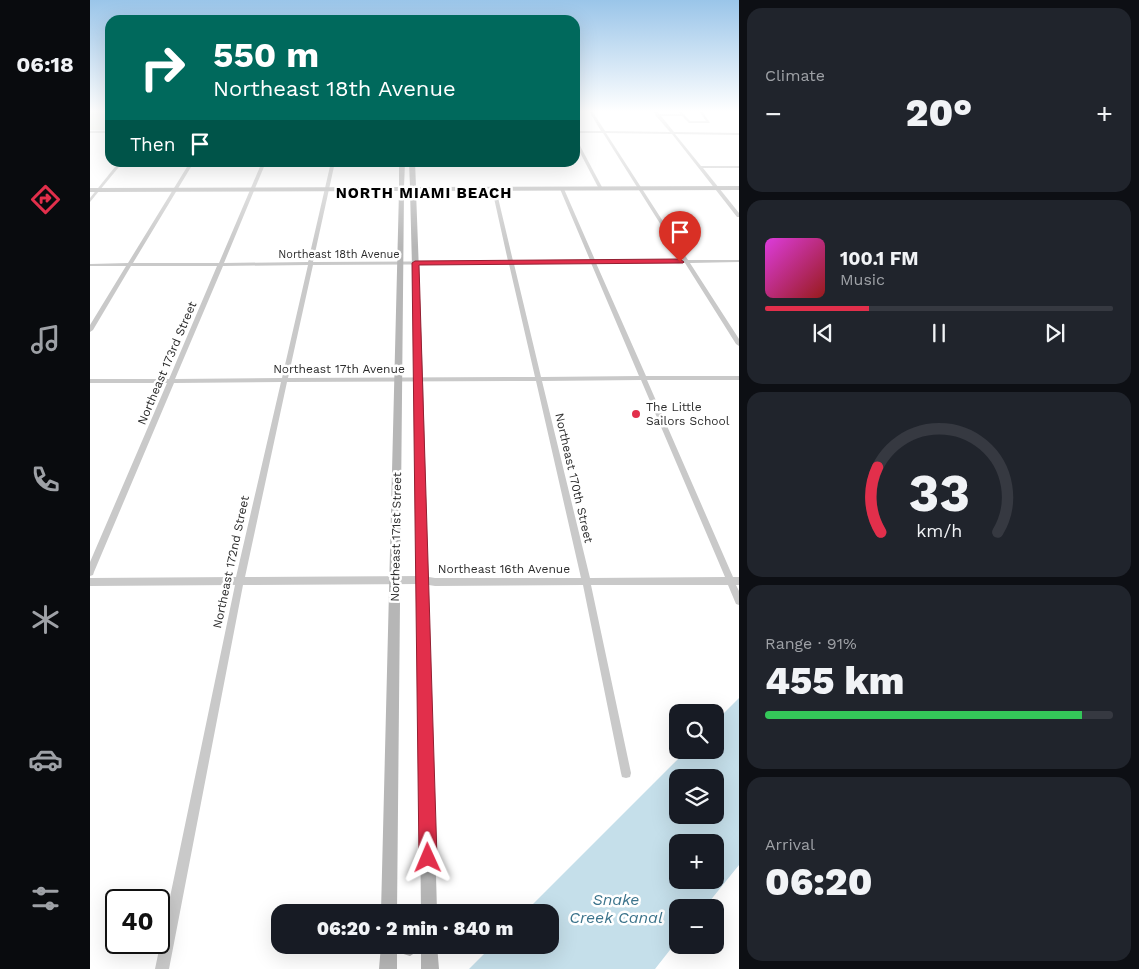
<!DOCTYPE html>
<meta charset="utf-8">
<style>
:root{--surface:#171b24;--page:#20242c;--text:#f1f3f6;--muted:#9ea1a6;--line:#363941;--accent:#e22f4b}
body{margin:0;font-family:"Work Sans",sans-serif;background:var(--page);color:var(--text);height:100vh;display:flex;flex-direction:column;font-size:19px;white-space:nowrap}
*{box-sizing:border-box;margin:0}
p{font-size:16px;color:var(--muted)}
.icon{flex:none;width:28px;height:28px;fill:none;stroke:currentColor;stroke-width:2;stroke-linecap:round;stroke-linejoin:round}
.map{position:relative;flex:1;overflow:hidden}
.sheet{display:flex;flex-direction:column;gap:8px;padding:8px;background:#0d0f14;width:400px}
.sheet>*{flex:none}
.guide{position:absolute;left:15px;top:15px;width:475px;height:152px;border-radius:15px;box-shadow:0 5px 20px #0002;background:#00695c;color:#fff;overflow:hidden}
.tools{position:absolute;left:579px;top:704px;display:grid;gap:10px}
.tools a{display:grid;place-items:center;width:55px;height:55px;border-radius:10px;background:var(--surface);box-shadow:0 5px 20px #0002;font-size:25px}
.speed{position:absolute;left:15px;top:889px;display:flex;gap:10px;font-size:25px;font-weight:700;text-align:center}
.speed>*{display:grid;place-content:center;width:65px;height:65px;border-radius:50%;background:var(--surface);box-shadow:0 5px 20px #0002;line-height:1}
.speed .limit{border:2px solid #111;border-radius:8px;background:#fff;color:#111}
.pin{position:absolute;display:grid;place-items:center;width:42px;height:42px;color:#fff;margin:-51px -21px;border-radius:50% 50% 50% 0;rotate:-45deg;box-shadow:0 0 5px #0007}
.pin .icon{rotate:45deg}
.me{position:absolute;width:55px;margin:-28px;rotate:359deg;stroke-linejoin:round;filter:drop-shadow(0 0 4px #0008)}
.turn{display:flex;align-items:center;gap:18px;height:105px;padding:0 25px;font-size:22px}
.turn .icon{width:65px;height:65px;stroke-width:2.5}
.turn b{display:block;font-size:35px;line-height:42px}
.then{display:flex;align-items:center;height:48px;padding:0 25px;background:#0003;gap:10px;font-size:19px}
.big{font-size:38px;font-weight:800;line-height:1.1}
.sheet .card{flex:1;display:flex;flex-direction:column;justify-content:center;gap:8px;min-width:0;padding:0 18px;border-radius:15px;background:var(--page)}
.sheet .dial{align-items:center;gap:0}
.dial svg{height:130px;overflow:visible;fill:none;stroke:var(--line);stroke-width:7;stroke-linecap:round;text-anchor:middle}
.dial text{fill:var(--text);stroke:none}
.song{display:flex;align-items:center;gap:15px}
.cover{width:60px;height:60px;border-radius:8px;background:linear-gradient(135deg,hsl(300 70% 55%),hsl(0 70% 35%))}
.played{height:5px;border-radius:2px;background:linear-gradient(90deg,var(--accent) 30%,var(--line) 30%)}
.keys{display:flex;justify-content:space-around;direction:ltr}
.heat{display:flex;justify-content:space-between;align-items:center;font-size:28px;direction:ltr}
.charge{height:8px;border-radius:4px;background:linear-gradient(90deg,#34c759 91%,var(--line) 0)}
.trip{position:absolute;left:181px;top:904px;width:288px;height:50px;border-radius:15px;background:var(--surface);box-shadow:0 5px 20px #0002;font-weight:800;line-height:50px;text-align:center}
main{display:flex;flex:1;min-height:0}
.tab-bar{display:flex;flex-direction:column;width:90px;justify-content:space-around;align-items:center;background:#090b0e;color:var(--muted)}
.tab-bar .icon{width:35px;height:35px}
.tab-bar .on{color:var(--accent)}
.tab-bar b{font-size:22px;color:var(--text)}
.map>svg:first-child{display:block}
.green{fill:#e4ead9}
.water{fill:#c5dfea;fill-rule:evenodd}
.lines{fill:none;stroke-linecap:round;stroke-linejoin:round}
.street{fill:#c9c9c9;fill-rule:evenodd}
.secondary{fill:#b6b6b6;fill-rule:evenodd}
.route{fill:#e22f4b;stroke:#931f31}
.poi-dot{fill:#e22f4b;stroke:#fff;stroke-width:2}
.labels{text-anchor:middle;stroke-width:5;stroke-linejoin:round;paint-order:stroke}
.far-street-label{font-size:11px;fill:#2c2c2c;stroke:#fff}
.street-label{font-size:12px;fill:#2c2c2c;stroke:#fff}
.poi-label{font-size:12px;fill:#2c2c2c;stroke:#fff;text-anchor:start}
.far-district-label{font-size:15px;font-weight:bold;letter-spacing:1px;fill:#000;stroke:#fff}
.near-water-label{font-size:16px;font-style:italic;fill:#3c748c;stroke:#fff}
</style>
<main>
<nav class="tab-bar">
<b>06:18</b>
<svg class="icon on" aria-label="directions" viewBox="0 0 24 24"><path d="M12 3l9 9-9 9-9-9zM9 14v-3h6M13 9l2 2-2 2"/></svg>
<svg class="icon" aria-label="music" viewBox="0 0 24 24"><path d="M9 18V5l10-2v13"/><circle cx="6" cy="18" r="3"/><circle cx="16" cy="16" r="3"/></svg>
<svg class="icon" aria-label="phone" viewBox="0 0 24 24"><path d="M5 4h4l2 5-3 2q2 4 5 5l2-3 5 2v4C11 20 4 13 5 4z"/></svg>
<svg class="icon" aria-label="climate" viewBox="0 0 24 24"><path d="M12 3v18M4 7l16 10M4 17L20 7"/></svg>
<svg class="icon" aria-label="car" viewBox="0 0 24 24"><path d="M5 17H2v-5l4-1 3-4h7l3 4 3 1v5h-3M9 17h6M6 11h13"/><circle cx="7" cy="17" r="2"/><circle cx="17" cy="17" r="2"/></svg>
<svg class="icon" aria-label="filters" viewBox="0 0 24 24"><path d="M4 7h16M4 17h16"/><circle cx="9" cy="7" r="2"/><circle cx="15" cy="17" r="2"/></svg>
</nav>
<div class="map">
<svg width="649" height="969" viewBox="0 0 649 969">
<rect width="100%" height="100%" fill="#fff"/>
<!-- green -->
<rect class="green" x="0" y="111" width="20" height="19"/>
<!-- water -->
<path class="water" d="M649 698V865L615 907 588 908 587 941 565 969H379L403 945H460V912H435L597 750H625V722ZM588 778H625V815H588ZM588 842H625V880H588Z"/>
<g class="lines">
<!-- street -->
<g class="street">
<path d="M499 111H502L515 131 580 132 566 116 564 111H567L569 114H590L588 111H591L600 121H616L609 111H612L620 123H599L592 116H571L584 132 649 133V135L585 134 611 166H649V168H613L649 213V217H647L582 134 516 133 598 260H649V262L600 263 649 339V346L646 344 595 263H506L556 376H649V380H557L643 577H649V585H646L649 591V605L646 604 638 585H501L541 773 540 777 536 778 532 777 531 773 493 585 345 586 333 584 153 585 79 969H65L145 585 0 586V578L146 577 191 382 84 383 4 572 3 575 0 576V562L77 383H0V379H79L127 266H41L3 330 0 332V325L36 266H0V264L38 263 100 162H104L43 263H129L172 162H176L134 263 218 262 241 162H245L223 262 418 261 402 189 404 188 406 189 423 261 500 260 470 189 472 188 474 189 505 260H593L513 133H485V131H511ZM501 263 549 376 451 377 424 264ZM419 264 445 377 198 378 223 265ZM218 265 192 378 85 379 133 266ZM551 380 635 577 500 578 452 381ZM446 381 491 578H345L333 576 155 577 197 382Z"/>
<rect x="0" y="131" width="20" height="2"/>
<path d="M485 139 487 140 513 189 512 190 509 189 485 143Z"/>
<path d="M29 162H33L0 202V198Z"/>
</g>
<!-- secondary -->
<g class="secondary">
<path d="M309 162H315L314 187H320L319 162H325L326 187 649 186V190L326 191 333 380 347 912H331L325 380 320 191H314L307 912H291L309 191 0 192V188L309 187Z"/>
<path d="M291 945H347L349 969H331V949L320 956 307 952V969H289Z"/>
</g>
</g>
<!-- sky -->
<linearGradient id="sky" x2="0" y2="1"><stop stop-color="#9ac5e9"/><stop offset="0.45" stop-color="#fff"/><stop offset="1" stop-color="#fff" stop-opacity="0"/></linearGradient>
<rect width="649" height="247" fill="url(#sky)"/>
<!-- route -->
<path class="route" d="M590 259 594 262 593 263 329 265 347 858 344 865 338 867 332 865 329 858 322 263 325 261Z"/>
<!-- markers -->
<circle class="poi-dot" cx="546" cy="414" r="5"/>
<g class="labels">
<!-- far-street labels -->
<g class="far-street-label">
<text x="249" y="258">Northeast 18th Avenue</text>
</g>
<!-- street labels -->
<g class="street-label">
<text transform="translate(77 363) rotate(-67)" y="4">Northeast 173rd Street</text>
<text x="249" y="373">Northeast 17th Avenue</text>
<text transform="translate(484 478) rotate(77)" y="4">Northeast 170th Street</text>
<text transform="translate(306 537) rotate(-89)" y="4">Northeast 171st Street</text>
<text transform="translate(141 562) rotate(-78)" y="4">Northeast 172nd Street</text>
<text x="414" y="573">Northeast 16th Avenue</text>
</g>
<!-- poi labels -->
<g class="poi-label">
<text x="556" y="411">The Little<tspan x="556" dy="14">Sailors School</tspan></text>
</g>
<!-- far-district labels -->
<g class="far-district-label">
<text x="334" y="198">NORTH MIAMI BEACH</text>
</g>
<!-- near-water labels -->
<g class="near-water-label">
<text x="526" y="905">Snake<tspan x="526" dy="18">Creek Canal</tspan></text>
</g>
</g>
</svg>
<div class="tools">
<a><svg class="icon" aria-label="search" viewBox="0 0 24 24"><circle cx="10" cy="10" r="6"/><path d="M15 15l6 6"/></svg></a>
<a><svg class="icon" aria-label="layers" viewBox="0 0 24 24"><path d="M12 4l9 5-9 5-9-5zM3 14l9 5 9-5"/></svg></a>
<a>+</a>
<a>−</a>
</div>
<div class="speed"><div class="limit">40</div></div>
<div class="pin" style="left:590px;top:262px;background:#d93025"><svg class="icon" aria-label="arrive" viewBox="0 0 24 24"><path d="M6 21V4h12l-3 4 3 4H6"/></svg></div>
<svg class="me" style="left:338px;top:858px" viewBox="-20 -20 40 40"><path d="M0-17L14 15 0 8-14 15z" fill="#e22f4b" stroke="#fff" stroke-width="4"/></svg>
<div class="trip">06:20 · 2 min · 840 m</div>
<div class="guide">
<div class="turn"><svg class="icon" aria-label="right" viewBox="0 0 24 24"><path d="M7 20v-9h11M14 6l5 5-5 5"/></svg><div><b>550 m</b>Northeast 18th Avenue</div></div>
<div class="then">Then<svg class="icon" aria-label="arrive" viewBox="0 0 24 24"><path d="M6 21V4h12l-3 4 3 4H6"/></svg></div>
</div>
</div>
<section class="sheet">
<div class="card"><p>Climate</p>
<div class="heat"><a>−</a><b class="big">20°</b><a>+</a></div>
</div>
<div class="card">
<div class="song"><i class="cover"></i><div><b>100.1 FM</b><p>Music</p></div></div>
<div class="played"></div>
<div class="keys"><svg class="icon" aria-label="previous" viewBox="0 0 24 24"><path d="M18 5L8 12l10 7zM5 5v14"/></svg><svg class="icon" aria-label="pause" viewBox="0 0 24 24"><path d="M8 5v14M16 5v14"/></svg><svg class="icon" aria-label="next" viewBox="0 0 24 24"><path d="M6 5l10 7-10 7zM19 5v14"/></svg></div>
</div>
<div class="card dial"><svg viewBox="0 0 100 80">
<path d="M14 69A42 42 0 1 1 86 69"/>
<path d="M14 69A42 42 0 0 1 12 29" stroke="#e22f4b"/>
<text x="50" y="56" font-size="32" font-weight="700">33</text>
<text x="50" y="72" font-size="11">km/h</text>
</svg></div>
<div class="card"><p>Range · 91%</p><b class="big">455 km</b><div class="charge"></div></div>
<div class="card"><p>Arrival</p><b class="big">06:20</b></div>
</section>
</main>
